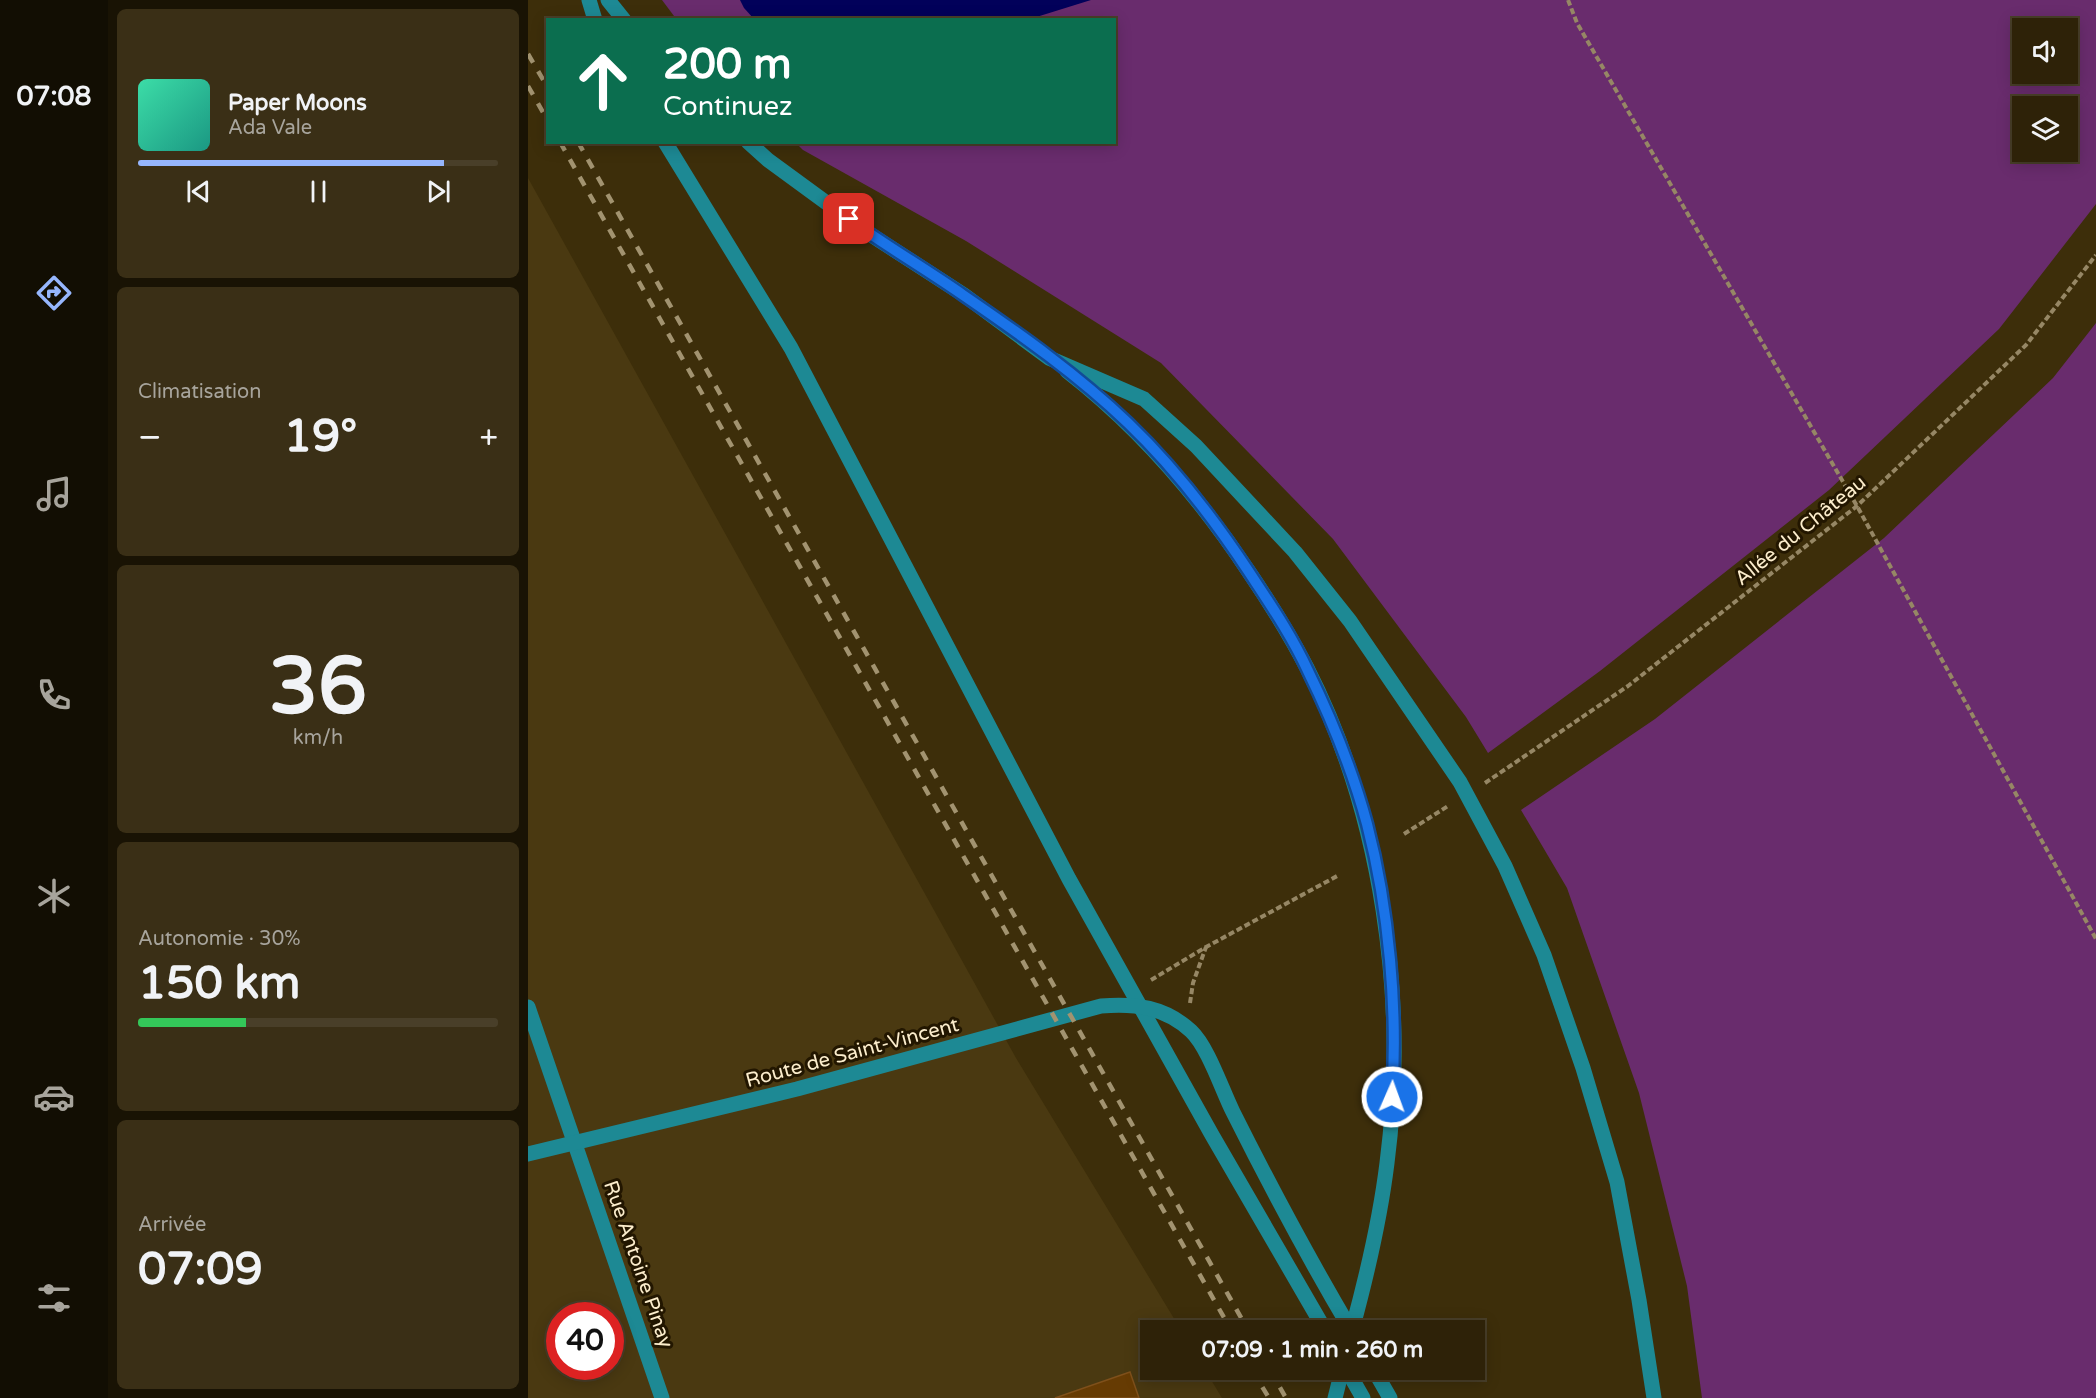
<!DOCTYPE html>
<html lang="fr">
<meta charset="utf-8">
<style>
:root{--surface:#2e2208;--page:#3a2f16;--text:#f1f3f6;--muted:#a7a49c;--line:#493f29;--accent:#96b6fd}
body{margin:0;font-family:"Varela Round",sans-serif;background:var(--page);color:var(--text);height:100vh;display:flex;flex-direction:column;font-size:22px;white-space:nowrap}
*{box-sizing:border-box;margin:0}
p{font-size:20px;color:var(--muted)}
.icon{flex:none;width:33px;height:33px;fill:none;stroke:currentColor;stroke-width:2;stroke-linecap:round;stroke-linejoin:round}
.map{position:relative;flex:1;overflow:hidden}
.panel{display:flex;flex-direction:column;gap:9px;padding:9px;background:#191304;width:420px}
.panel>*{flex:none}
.guide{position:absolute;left:18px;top:18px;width:570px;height:126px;border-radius:0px;box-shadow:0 3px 15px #0003,0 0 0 2px var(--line);background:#0b6e4f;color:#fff;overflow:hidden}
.buttons{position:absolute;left:1484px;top:18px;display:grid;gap:12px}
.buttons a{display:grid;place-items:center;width:66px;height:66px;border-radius:0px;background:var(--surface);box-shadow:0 3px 15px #0003,0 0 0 2px var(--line);font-size:30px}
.speed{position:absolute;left:18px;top:1302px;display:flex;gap:12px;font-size:30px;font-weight:700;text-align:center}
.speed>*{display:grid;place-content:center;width:78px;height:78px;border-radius:50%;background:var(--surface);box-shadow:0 3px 15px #0003,0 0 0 2px var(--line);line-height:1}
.speed .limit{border:9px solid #d22;background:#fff;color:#111}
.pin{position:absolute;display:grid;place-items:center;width:51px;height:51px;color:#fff;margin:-26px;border-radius:12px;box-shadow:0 3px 9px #0006}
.me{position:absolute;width:66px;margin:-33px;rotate:2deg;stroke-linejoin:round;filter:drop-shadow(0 0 4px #0008)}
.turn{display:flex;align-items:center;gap:21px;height:126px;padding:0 18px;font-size:27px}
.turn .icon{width:78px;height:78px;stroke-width:2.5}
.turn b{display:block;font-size:42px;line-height:51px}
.big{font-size:45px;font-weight:700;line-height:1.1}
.panel .widget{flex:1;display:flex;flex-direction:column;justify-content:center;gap:9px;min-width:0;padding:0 21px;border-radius:9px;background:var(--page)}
.panel .dial{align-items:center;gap:0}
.dial b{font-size:78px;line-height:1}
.song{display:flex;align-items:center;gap:18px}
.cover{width:72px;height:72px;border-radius:9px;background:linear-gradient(135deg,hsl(160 70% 55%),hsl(170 70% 35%))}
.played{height:6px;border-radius:3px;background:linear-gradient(90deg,var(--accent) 85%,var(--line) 85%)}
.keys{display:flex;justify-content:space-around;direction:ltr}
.heat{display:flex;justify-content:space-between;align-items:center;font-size:33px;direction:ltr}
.charge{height:9px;border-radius:4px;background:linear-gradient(90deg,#34c759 30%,var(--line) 0)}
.trip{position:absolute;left:612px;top:1320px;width:345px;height:60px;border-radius:0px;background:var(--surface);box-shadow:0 3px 15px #0003,0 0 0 2px var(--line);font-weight:700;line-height:60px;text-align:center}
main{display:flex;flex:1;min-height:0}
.tabs{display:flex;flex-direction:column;width:108px;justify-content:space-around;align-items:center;background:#120e03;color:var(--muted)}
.tabs .icon{width:42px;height:42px}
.tabs .selected{color:var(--accent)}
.tabs b{font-size:27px;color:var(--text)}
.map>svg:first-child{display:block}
.built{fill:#4a3911;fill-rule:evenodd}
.green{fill:#692c6d;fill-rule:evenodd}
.water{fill:#02015a}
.building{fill:#663b03;stroke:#7f501b;stroke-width:1.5}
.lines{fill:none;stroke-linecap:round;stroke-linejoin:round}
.path{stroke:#968765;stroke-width:4;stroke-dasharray:6 3;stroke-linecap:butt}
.minor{stroke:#1d8994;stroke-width:15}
.rail{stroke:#a29370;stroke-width:4.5;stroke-dasharray:10 10;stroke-linecap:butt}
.route-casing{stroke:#114b97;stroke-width:15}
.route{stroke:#1a73e8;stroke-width:10}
.labels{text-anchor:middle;stroke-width:6;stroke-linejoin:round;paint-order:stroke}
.street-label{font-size:20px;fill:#fcedcc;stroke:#221600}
</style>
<main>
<nav class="tabs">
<b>07:08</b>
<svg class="icon selected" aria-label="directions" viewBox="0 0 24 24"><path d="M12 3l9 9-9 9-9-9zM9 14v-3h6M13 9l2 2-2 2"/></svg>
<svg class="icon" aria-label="music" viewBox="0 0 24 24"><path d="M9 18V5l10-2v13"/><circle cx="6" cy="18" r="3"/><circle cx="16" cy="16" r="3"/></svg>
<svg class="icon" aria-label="phone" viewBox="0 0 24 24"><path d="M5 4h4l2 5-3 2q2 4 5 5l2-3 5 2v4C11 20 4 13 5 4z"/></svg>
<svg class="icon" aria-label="climate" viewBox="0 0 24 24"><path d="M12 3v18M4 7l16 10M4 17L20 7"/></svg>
<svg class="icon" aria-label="car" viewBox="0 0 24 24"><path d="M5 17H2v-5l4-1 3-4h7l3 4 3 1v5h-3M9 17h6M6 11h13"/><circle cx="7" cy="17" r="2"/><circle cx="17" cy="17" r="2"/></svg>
<svg class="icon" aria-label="filters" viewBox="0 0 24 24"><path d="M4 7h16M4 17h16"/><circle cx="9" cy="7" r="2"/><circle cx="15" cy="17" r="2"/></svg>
</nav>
<section class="panel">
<div class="widget">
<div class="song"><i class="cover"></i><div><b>Paper Moons</b><p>Ada Vale</p></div></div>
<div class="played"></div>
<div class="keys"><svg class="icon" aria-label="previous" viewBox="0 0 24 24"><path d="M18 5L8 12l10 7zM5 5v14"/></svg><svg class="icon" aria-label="pause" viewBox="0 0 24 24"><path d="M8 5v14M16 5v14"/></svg><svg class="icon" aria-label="next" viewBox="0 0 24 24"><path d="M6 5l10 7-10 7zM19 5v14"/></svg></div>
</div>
<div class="widget"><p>Climatisation</p>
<div class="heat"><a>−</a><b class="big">19°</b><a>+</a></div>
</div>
<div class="widget dial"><b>36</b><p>km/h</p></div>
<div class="widget"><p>Autonomie · 30%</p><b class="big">150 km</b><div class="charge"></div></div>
<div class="widget"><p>Arrivée</p><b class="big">07:09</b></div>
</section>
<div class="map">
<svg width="1568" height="1398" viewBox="0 0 1568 1398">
<rect width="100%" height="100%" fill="#3d2e0a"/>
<!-- built -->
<path class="built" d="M0 178 488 1058 653 1330H622V1370H677L694 1398H0ZM32 1316H82V1366H32Z"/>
<!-- green -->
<g class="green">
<path d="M134 0H1568V204L1471 329 1301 490 1072 671 960 753 938 717 805 539 633 363 438 241 275 150 268 143 586 142V20H149ZM1494 28H1539V74H1494ZM1494 106H1539V152H1494Z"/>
<path d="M1568 323V1398H1174L1159 1286 1111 1093 1039 888 993 810 1127 719 1356 538 1525 378Z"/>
</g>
<!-- water -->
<path class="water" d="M212 0H563L502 19H226L216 8Z"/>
<!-- building -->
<path class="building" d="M602 1372 611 1398H527Z"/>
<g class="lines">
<!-- path -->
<g class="path">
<path d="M1040 0 1049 23 1329 506 1568 939"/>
<path d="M957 783 1100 686 1329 506 1498 345 1568 255"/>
<path d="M876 834 920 806"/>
<path d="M623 980 678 947 811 875"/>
<path d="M662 1003 665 983 678 947"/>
</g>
<!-- minor -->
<g class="minor">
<path d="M61 0 67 20"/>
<path d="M80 0 96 20"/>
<path d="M137 142 263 348 541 879 684 1135 797 1330"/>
<path d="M220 142 240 160 337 231 436 295 521 358 616 399 668 446 767 552 822 621 932 782 977 866 1016 955 1055 1068 1089 1182 1111 1300 1126 1398"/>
<path d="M539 371C611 427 670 495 721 572 742 603 762 635 779 668 854 815 880 1000 859 1163 852 1220 839 1275 824 1330"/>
<path d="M0 1007 134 1398"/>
<path d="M0 1154 269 1089 573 1006C607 1003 637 1007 663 1031 680 1047 694 1090 705 1112 742 1186 781 1259 823 1330"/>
<path d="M819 1370 835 1398"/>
<path d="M846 1370 862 1398"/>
<path d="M807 1398 814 1370"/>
</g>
<!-- rail -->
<g class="rail">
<path d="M0 54 20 88"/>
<path d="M0 86 20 121"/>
<path d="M32 142 703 1330"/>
<path d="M50 142 720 1330"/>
<path d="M724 1370 741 1398"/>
<path d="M742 1370 758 1398"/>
</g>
</g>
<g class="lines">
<!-- route casing -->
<g class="route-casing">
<path id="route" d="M321 219C358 246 398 269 435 295 492 334 550 375 600 423 646 467 686 519 721 572 742 604 764 636 780 671 804 720 825 772 839 824 861 908 870 1011 864 1097"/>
</g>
<!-- route -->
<use href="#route" class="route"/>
</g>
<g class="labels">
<!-- street labels -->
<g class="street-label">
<text transform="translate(1272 530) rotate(-39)" y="7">Allée du Château</text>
<text transform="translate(324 1052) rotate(-15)" y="7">Route de Saint-Vincent</text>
<text transform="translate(111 1264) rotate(71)" y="7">Rue Antoine Pinay</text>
</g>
</g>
</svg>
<div class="buttons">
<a><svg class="icon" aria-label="sound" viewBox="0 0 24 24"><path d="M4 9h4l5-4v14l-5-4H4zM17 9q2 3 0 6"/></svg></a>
<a><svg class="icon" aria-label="layers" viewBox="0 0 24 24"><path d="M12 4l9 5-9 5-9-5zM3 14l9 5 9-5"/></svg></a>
</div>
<div class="speed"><div class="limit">40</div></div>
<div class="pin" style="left:321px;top:219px;background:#d93025"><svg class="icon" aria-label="arrive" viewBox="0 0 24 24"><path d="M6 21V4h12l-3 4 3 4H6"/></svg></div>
<svg class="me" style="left:864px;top:1097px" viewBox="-20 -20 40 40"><circle r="17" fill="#1a73e8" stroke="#fff" stroke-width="3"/><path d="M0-11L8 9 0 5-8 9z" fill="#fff"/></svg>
<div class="trip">07:09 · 1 min · 260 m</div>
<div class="guide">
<div class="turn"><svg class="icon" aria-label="ahead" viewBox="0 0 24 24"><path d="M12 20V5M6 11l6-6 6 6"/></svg><div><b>200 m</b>Continuez</div></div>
</div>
</div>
</main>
